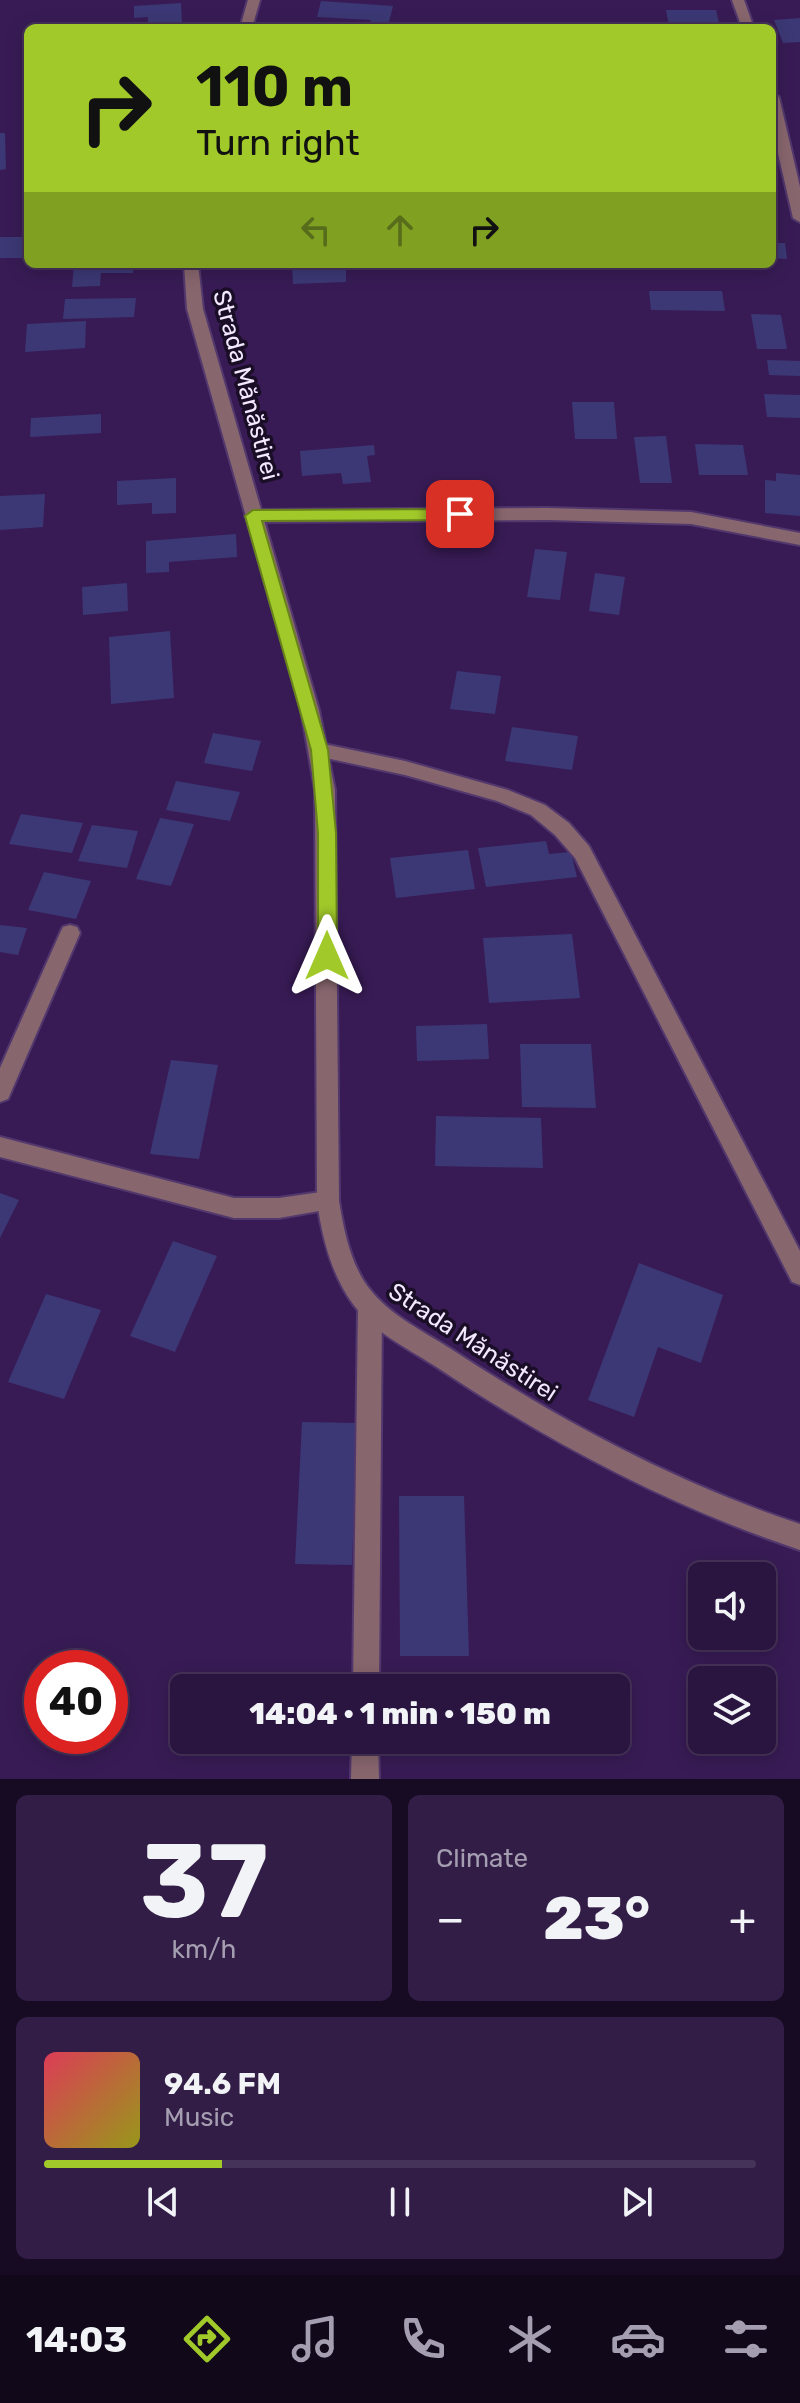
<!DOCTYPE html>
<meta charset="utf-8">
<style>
:root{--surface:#2a1440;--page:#321d47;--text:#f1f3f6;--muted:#a59eb1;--line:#463359;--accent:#a1c92a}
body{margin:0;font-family:Rubik,sans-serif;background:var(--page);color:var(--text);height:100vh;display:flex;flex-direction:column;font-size:30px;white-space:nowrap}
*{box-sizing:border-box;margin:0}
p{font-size:26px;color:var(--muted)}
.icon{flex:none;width:44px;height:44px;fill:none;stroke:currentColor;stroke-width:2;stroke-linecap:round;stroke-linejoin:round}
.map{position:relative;height:1779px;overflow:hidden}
.details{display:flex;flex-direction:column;gap:16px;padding:16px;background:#170b23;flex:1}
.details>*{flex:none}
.top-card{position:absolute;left:24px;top:24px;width:752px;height:244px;border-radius:12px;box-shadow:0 4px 20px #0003,0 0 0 2px var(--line);background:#a1c92a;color:#111;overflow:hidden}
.fabs{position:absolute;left:688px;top:1562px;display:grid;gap:16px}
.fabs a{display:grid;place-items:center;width:88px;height:88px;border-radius:12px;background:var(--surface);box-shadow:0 4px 20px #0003,0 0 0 2px var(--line);font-size:40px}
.speed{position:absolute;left:24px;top:1650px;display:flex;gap:16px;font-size:40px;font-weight:700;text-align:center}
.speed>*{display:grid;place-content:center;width:104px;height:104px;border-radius:50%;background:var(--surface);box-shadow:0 4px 20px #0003,0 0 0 2px var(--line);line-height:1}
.speed .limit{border:12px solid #d22;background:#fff;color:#111}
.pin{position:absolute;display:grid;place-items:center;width:68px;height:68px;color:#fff;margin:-34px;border-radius:16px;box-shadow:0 4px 12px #0006}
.me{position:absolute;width:88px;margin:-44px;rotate:0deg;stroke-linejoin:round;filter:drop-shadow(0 0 6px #0008)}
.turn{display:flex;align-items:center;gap:28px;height:168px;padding:0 40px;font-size:36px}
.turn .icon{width:104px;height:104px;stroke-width:2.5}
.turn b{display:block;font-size:56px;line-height:68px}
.lanes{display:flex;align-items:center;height:76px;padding:0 40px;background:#0003;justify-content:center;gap:40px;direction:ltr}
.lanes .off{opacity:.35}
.big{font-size:60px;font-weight:800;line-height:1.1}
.details .card{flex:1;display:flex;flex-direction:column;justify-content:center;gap:12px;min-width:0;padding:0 28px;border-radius:12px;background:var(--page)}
.details .dial{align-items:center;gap:0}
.dial b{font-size:104px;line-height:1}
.song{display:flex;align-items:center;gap:24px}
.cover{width:96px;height:96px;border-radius:12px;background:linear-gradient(135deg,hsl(350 70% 55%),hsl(60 70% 35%))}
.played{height:8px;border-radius:4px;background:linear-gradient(90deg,var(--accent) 25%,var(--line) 25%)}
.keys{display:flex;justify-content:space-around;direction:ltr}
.heat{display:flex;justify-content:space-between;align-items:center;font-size:44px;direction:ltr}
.details .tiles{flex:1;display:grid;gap:16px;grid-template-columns:1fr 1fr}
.card:last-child{grid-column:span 2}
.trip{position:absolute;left:170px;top:1674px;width:460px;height:80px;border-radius:12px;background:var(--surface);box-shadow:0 4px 20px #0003,0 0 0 2px var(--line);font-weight:800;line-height:80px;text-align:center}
.tab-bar{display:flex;height:128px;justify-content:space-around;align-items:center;background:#11081a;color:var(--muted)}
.tab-bar .icon{width:56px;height:56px}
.tab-bar .current{color:var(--accent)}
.tab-bar b{font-size:36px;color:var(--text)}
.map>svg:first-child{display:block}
.building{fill:#3c3875}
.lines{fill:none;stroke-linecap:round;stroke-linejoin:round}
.minor-casing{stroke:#52386d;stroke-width:4}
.tertiary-casing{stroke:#52386d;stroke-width:4}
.minor{fill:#88666e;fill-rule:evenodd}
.tertiary{fill:#88666e;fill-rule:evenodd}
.route{fill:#a1c92a;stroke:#69831b;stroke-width:2}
.labels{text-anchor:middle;stroke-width:7;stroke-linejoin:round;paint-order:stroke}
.street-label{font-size:24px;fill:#f2e9ff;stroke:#1a0e27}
</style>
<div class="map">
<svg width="800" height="1779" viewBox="0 0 800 1779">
<rect width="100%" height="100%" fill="#381b55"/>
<!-- building -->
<g class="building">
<path d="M321 1 393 6 388 26 369 25 371 20 317 17Z"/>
<path d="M181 3 182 23 148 25V17L134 18V6Z"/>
<path d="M666 10H716L720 27H669Z"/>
<path d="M800 18V42L783 43 774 20Z"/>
<path d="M0 133H5L6 169 0 170Z"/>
<path d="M0 237H28L25 258H0Z"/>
<path d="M772 243H785L787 259 772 258Z"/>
<path d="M74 264H134L133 273H101L100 286 72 287Z"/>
<path d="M292 264H367V270H346V282L293 284Z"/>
<path d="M649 291H722L725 311 651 310Z"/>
<path d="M136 298 134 317 63 319 65 299Z"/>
<path d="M751 314 781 315 787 349H757Z"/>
<path d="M86 321 85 348 25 352 27 324Z"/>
<path d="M767 360 800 361V376L769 375Z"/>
<path d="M764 394 800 395V418L767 417Z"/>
<path d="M572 402H614L617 439H575Z"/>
<path d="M101 414V433L30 437 31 418Z"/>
<path d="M666 436 672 483H640L634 437Z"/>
<path d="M695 444 743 445 748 475H699Z"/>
<path d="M374 445 375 455 367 456 371 482 343 484 341 473 302 476 300 451Z"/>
<path d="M776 473 800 475V516L765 513V480L776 481Z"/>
<path d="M176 478V513L152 514V503L117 505V481Z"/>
<path d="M45 494 43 527 0 530V496Z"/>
<path d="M236 534 237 557 169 562V572L146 573V541Z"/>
<path d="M535 549 567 552 560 600 527 597Z"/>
<path d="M595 573 625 577 619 615 589 611Z"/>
<path d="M127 583 128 611 83 615 82 587Z"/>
<path d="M170 631 174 698 111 704 109 637Z"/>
<path d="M457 671 501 676 495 714 450 709Z"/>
<path d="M512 727 578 736 572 770 505 761Z"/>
<path d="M213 733 261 741 252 771 204 763Z"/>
<path d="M176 781 240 792 230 821 166 810Z"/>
<path d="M21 814 83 823 72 853 9 844Z"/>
<path d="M160 818 194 824 171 886 136 879Z"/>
<path d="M92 825 138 831 127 868 78 861Z"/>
<path d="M546 841 549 854 571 852 577 877 486 887 478 848Z"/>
<path d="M468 850 475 889 396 898 390 858Z"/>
<path d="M44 872 91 881 76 919 28 910Z"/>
<path d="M0 925 27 928 18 955 0 952Z"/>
<path d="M572 934 580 998 489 1003 483 938Z"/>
<path d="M487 1024 489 1059 417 1061 416 1026Z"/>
<path d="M520 1044H591L596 1108 522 1107Z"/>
<path d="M171 1060 218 1065 199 1159 150 1154Z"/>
<path d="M436 1116 541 1118 543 1168 435 1166Z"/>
<path d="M0 1193 19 1200 0 1238Z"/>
<path d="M173 1241 217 1256 175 1352 130 1336Z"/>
<path d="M639 1263 723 1295 701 1363 658 1347 634 1417 588 1400Z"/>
<path d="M46 1294 101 1310 64 1399 8 1382Z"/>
<path d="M302 1422 357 1423 352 1565 295 1564Z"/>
<path d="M399 1496H464L469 1656H400Z"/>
</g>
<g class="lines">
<!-- minor casing -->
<g class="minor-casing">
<g id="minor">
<path d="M732 0H744L754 28H742Z"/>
<path d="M772 93 779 97 800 187V222L793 218 772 127Z"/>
<path d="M548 508 691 512 800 533V545L691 524 548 520 253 522 245 516 253 510Z"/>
<path d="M319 743 405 761 508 790 545 805 569 823 589 846 800 1251V1285L792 1282 575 858 555 835 531 815 497 801 405 775 312 755 310 750Z"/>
<path d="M70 925 77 927 80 933 8 1099 0 1102V1068L60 933 63 927Z"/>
<path d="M0 1137 234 1198H279L328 1191 336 1194 339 1201 336 1208 279 1218H234L0 1157Z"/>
<path d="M370 1296 378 1299 382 1307 379 1688H353L358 1307 362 1299Z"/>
<path d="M352 1740H378L379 1779H351Z"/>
</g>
</g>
<!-- tertiary casing -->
<g class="tertiary-casing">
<g id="tertiary">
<path d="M248 0H260L252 28H240Z"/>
<path d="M184 264H198L203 309 319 710 335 790 339 1201C344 1231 350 1262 368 1287 389 1315 423 1331 451 1349 561 1421 675 1483 800 1524V1550C669 1506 550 1443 435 1366 407 1348 373 1332 353 1304 331 1274 322 1237 317 1201L315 790 301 710 187 309Z"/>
</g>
</g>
<!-- minor -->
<use href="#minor" class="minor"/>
<!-- tertiary -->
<use href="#tertiary" class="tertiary"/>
</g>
<!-- route -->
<path class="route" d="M460 509 467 514 460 520 262 521 328 750 336 833 337 956 334 961H321L318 956V833L311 750 245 516 253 510Z"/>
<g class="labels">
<!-- street labels -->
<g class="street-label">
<text transform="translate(246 385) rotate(75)" y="8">Strada Mănăstirei</text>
<text transform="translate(473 1342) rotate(33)" y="8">Strada Mănăstirei</text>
</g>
</g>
</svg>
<div class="fabs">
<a><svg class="icon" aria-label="sound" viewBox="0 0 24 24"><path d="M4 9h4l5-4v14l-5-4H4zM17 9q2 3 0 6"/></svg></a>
<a><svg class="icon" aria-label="layers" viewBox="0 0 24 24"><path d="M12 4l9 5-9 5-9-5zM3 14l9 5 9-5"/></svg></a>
</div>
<div class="speed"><div class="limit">40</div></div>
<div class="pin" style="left:460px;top:514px;background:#d93025"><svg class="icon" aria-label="arrive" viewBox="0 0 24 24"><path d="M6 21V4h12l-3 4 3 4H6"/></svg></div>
<svg class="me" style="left:327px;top:956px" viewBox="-20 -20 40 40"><path d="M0-17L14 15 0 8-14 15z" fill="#a1c92a" stroke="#fff" stroke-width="4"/></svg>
<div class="trip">14:04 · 1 min · 150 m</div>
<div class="top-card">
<div class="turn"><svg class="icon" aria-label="right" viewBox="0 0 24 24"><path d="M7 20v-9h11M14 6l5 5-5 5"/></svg><div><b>110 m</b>Turn right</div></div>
<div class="lanes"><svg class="icon off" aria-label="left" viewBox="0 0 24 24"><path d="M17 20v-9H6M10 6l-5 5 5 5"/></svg><svg class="icon off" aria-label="ahead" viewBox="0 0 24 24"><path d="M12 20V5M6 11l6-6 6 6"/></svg><svg class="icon" aria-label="right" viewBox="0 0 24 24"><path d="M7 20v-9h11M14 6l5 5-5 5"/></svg></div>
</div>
</div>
<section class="details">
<div class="tiles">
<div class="card dial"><b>37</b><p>km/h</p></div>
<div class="card"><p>Climate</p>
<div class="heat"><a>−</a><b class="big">23°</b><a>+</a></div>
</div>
<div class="card">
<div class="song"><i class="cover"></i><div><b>94.6 FM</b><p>Music</p></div></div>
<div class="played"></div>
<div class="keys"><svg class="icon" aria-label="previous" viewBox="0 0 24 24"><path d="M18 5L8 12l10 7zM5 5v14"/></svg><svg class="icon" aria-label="pause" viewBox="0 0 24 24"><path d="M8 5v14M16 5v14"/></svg><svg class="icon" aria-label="next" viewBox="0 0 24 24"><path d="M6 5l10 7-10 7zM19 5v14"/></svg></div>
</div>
</div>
</section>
<nav class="tab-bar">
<b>14:03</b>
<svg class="icon current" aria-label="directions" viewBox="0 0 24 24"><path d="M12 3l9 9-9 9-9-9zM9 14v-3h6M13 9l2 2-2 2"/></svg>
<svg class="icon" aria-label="music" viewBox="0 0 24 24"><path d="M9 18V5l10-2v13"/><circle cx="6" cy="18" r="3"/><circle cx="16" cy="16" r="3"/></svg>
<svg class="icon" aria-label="phone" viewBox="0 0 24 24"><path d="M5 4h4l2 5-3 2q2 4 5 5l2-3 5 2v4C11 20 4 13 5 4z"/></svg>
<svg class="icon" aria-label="climate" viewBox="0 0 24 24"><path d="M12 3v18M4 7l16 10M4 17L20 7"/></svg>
<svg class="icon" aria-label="car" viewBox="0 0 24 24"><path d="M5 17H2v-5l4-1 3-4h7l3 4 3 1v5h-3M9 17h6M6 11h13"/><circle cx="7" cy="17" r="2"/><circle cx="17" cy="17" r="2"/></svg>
<svg class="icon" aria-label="filters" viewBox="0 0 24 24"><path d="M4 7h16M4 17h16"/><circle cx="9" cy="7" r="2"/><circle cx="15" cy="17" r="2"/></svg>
</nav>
